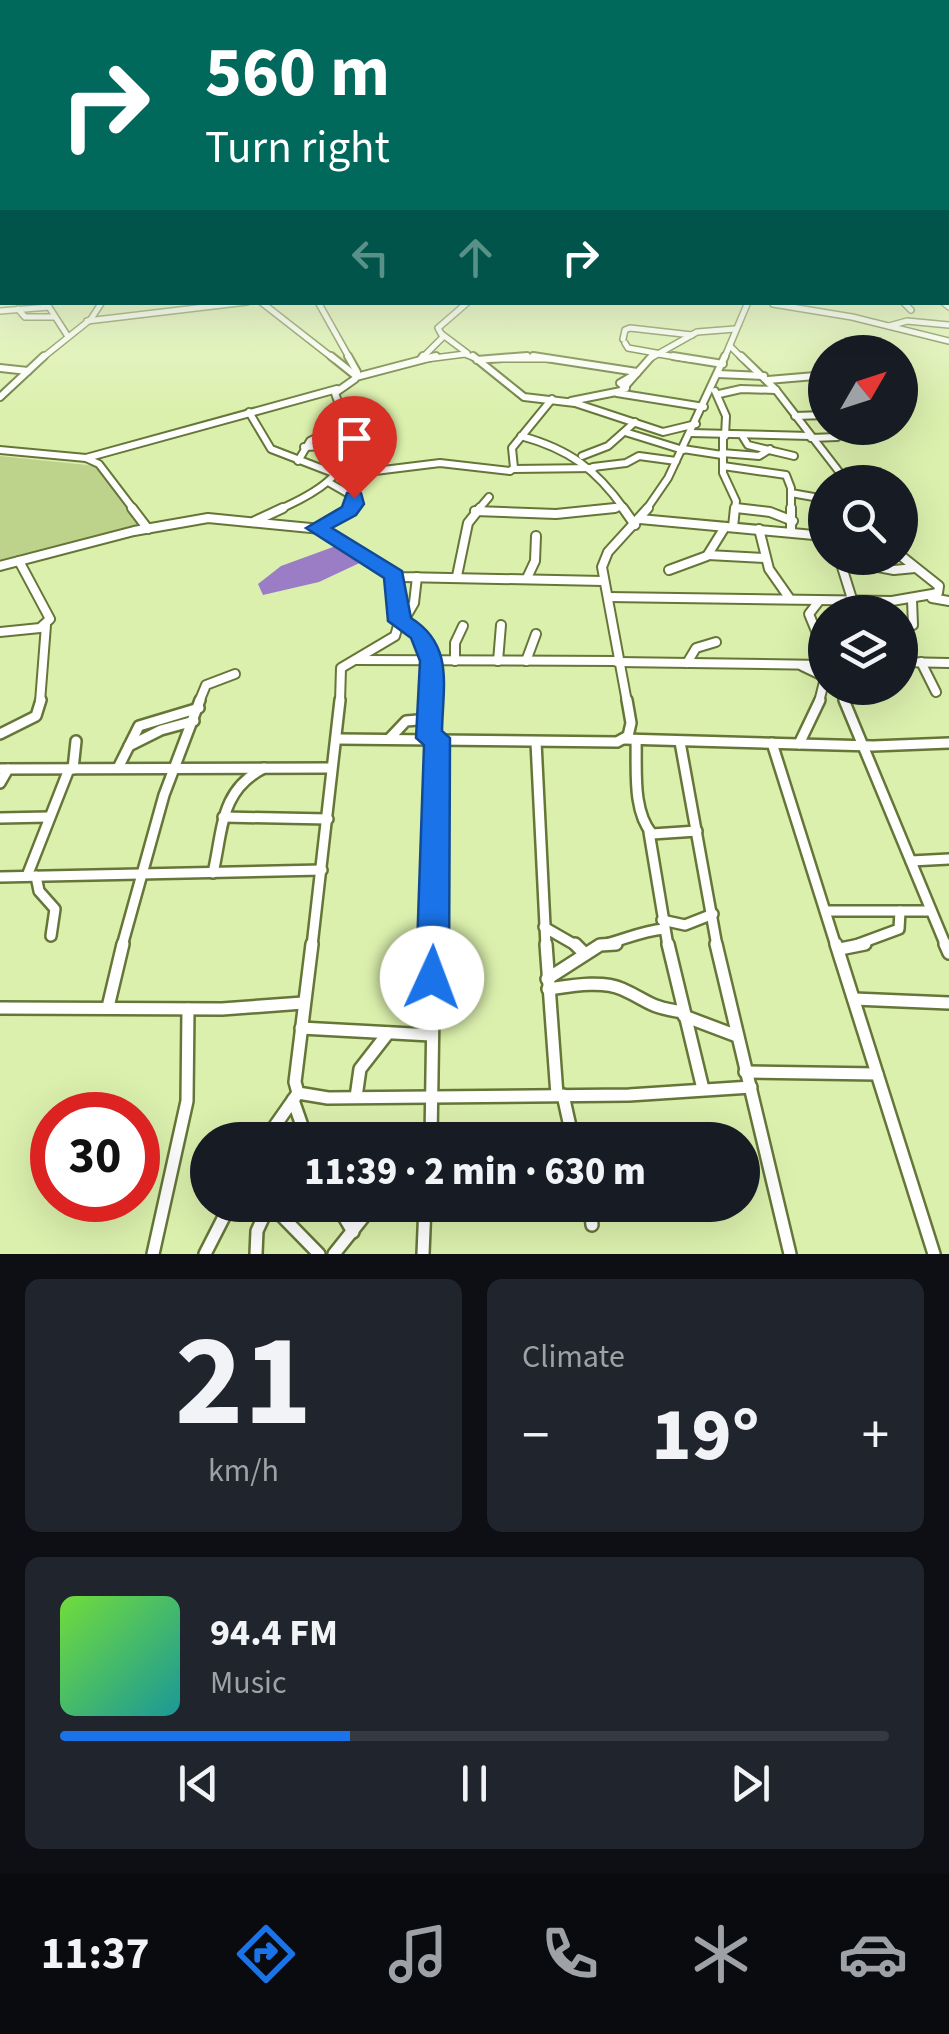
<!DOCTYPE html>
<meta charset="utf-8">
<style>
:root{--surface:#171b24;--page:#20242c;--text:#f1f3f6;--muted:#9ea1a6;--line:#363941;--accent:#1a73e8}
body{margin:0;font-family:"Source Sans 3",sans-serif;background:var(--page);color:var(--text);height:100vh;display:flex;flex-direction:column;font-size:38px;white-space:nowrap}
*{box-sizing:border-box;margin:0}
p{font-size:32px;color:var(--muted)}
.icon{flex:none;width:55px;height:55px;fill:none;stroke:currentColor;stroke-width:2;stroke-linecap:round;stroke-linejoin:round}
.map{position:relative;height:1254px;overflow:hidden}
.side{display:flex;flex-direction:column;gap:25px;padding:25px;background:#0d0f14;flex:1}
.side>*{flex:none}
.top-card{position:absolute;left:0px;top:0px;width:950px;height:305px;box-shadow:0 10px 40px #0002;background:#00695c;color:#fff;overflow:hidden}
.needle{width:65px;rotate:51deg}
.tools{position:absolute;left:808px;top:335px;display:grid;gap:20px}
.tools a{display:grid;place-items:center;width:110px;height:110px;border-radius:50%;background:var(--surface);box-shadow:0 10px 40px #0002;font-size:50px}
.speed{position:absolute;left:30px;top:1092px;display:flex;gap:20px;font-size:50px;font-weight:700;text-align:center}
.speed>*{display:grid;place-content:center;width:130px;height:130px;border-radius:50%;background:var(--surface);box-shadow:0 10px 40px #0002;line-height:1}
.speed .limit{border:15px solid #d22;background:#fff;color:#111}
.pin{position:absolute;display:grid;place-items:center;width:85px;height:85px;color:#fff;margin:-102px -42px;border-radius:50% 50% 50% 0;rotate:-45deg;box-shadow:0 0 10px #0007}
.pin .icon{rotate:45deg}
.me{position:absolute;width:110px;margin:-55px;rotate:2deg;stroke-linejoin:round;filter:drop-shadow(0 0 8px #0008)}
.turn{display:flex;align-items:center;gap:35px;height:210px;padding:0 40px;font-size:45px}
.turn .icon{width:130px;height:130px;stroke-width:2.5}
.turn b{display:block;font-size:70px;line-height:85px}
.lanes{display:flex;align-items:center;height:95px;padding:0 40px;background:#0003;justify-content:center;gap:50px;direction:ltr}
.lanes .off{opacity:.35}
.big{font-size:75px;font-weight:800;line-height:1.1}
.side .widget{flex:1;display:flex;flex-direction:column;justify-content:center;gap:15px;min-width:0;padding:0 35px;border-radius:15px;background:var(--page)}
.side .dial{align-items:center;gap:0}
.dial b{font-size:130px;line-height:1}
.song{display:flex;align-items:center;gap:30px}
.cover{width:120px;height:120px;border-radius:15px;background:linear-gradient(135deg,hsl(100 70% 55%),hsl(180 70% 35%))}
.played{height:10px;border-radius:5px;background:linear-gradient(90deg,var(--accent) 35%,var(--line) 35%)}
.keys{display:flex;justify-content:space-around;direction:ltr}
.heat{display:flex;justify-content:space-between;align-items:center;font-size:55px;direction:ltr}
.side .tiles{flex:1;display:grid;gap:25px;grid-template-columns:1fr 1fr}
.widget:last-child{grid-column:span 2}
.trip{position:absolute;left:190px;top:1122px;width:570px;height:100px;border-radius:50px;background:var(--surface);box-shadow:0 10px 40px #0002;font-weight:800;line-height:100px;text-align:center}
.tabs{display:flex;height:160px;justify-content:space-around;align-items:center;background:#090b0e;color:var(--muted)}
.tabs .icon{width:70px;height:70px}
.tabs .selected{color:var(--accent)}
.tabs b{font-size:45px;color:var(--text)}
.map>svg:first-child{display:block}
.green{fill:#bdd38b}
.water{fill:#9b7dc6}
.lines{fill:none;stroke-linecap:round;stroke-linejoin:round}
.minor-far4-casing{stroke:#657638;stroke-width:8}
.minor-far3-casing{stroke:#657638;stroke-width:10}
.minor-far2-casing{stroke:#657638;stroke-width:12}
.minor-far1-casing{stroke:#657638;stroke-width:14}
.minor-casing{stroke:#657638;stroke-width:16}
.minor-far4{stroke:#fff;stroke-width:5}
.minor-far3{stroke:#fff;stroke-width:6}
.minor-far2{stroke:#fff;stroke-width:8}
.minor-far1{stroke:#fff;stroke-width:9}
.minor{stroke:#fff;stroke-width:11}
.route{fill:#1a73e8;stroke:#114b97;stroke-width:2.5}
</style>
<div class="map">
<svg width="949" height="1254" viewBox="0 0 949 1254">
<rect width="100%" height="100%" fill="#dbf0ad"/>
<!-- green -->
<path class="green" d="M0 456 97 466 145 530 0 566Z"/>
<!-- water -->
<path class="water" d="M344 543 366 560 319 582 263 595 258 584 281 566Z"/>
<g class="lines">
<!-- minor-far4 casing -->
<g class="minor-far4-casing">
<g id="minor-far4">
<path d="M261 302 334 359"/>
<path d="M318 302 350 359"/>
<path d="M903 302 911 310"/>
<path d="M943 302 949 307"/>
<path d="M773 304 852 317 949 341"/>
<path d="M18 309 25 317H54"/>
<path d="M0 311 49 307 67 335"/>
<path d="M87 321 247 302"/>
<path d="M889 326 907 321 949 325"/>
<path d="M443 335 467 353"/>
<path d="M623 339 625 330 630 328 692 335"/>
<path d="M625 343 628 348 656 353"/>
<path d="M730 346 743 359"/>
<path d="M658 354 689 359"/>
<path d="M41 359 91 319 102 302"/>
<path d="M421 359 443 337 438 328 468 302"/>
<path d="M426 359 465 354 477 359"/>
<path d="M493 359H550"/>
<path d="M649 359 697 332 735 329"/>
<path d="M724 359 748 302"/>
</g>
</g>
<!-- minor-far3 casing -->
<g class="minor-far3-casing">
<g id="minor-far3">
<path d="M331 356 356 376"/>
<path d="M473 356 524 397 575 403 663 432 696 424"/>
<path d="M533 356 637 372"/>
<path d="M673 356 723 364"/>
<path d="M741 356 776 390 847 482"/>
<path d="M420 360 423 356"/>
<path d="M477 360 527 356"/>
<path d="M0 368 28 371"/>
<path d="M718 374 764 376"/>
<path d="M356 377 436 356"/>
<path d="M768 380 815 376 825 380"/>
<path d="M626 388 620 383 637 373"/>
<path d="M715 391 726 416 725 436"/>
<path d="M617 393 704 407"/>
<path d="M719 394 741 389 776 390"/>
<path d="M0 397 44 356"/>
<path d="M571 401 621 391 652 356"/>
<path d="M249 412 271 449 336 474"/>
<path d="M795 416 825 415"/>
<path d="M625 432 683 450"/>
<path d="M690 433 810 436"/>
<path d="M521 436C569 449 596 469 625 510"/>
<path d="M723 436V473L736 501 735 510"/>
<path d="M743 437 748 445 794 456"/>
<path d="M811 438 837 437"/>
<path d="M304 447 349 445"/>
<path d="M683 449 722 455"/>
<path d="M0 450 86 458 99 464 134 510"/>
<path d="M722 453 759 456 770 449"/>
<path d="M582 456 608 446 635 422"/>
<path d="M86 458 337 389"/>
<path d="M298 461 310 441 346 423"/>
<path d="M723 466 786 475 791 488V510"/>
<path d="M593 467 626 463 639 456 676 461"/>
<path d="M514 469 594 468"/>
<path d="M337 472H367L440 463 510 471 514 468 512 448 552 399"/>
<path d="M328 482 354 497V505L345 510"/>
<path d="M791 493 825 499"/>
<path d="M736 508 755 510"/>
<path d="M278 510C310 496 355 474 348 432 346 418 339 406 335 393L355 379 357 372 348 356"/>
<path d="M478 510 489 497"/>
<path d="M592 510 622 507"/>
<path d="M646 510 668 478 725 356"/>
</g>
</g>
<!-- minor-far2 casing -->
<g class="minor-far2-casing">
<g id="minor-far2">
<path d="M132 508 148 529"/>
<path d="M623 508 635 525"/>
<path d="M736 508 770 512 793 521"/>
<path d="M791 508V532"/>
<path d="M475 511 556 514 615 508"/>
<path d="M640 519 825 536"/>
<path d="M255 521 283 508"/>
<path d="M733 527 735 508"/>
<path d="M316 528 350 508"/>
<path d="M759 529 769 569 790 599"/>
<path d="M708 555 766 558"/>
<path d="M857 563 894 570 915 568"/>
<path d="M0 566 134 531 208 518 321 529 401 577 603 581"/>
<path d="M669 570 707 556 725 527"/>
<path d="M457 576 468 523 480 508"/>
<path d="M527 578 535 561 536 536"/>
<path d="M608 597 892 601 938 593 939 586 900 555"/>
<path d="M932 598 949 601"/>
<path d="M852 599 842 567 868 558"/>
<path d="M819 601 809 614 825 653"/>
<path d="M400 621 421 635 432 661"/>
<path d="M403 622 414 603 417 577"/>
<path d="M900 629 913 625 912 600"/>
<path d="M0 632 40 628 50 619 19 561"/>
<path d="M357 660 617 661"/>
<path d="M455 661V643L463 626"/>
<path d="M498 661 501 625"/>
<path d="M526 661 536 634"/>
<path d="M617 662 825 665"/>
<path d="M900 662 949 663"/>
<path d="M921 662 936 692"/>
<path d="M687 663 696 648 716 642"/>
<path d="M802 666 825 677"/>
<path d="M839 688 845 702"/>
<path d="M40 702 46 625"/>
<path d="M199 702 206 685 235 674"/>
<path d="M340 702 341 668 395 636 400 619 395 576"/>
<path d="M430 702 431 661"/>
<path d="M627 702 602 567 608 552 648 508"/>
<path d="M819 702 825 678"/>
</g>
</g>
<!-- minor-far1 casing -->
<g class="minor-far1-casing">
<g id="minor-far1">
<path d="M844 700 946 946"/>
<path d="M0 734 36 716 41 700"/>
<path d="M390 738 406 721 430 719"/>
<path d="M429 738 430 700"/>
<path d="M338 739 617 742 628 736 631 723 627 700"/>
<path d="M624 739 873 746 949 743"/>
<path d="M636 740C637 769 632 810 652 834L697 831"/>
<path d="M536 742 546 946"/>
<path d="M680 742 717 946"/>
<path d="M772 743 836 946"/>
<path d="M799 744 820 700"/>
<path d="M129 746 161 730 194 721"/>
<path d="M118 768 139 726 199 708"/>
<path d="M0 769 329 768"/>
<path d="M73 769 76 741"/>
<path d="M0 783 8 769"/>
<path d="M223 817 328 819"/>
<path d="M0 818 49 817"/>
<path d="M649 832 668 946"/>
<path d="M911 861 949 859"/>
<path d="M213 873C223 829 220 790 264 768"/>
<path d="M27 876 69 769"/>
<path d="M36 876 39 891 55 909 51 936"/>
<path d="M0 877 322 870"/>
<path d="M828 911H931"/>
<path d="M662 920 685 925 713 914"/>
<path d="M544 927 577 946"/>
<path d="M122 946 164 795 200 700"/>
<path d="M312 946 340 700"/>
<path d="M434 946 437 738"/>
<path d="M598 946C622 941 640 931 664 929"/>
<path d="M853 946 899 929 900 911"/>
</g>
</g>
<!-- minor casing -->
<g class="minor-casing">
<g id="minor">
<path d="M312 944 295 1082 298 1093 328 1098 629 1095 751 1087"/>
<path d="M546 944 557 1095"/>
<path d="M575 944 584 953"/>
<path d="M668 944 703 1089"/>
<path d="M716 944 790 1254"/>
<path d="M836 944 934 1254"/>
<path d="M945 944 949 953"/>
<path d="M840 949 865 944"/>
<path d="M547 979 600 945 616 944"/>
<path d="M548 989C570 986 602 980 622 989 651 1002 648 1007 683 1012"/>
<path d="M854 999 949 1003"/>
<path d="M108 1007 123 944"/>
<path d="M0 1008 222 1009 303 1003"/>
<path d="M684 1016 737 1036"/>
<path d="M301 1028 431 1035"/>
<path d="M745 1072 877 1074"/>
<path d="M563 1095 573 1140"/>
<path d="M356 1097 360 1069 388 1033"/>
<path d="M293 1100 307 1140"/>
<path d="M265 1140 298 1093"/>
<path d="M431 1140 434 944"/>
<path d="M271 1205 319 1254"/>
<path d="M337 1205 353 1232"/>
<path d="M590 1205 592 1225"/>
<path d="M153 1254 187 1101 188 1009"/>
<path d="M205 1254 230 1205"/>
<path d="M256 1254 257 1231 269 1205"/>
<path d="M334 1254 373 1205"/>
<path d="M423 1254 425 1205"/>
</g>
</g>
<!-- minor-far4 -->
<use href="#minor-far4" class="minor-far4"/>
<!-- minor-far3 -->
<use href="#minor-far3" class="minor-far3"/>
<!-- minor-far2 -->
<use href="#minor-far2" class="minor-far2"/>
<!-- minor-far1 -->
<use href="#minor-far1" class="minor-far1"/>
<!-- minor -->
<use href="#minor" class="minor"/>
</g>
<!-- sky -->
<linearGradient id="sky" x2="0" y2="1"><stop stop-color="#899eda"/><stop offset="0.57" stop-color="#eff8da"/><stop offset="1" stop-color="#eff8da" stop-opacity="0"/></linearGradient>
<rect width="949" height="414" fill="url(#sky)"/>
<!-- route -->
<path class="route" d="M354 492 361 493 364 504 356 515 332 528 402 571 411 618C454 645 443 685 442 731L450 738 449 978 444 988 432 992 421 988 416 978 424 745 416 738 420 661 411 638 388 621 384 578 306 528 342 507 347 493Z"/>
</svg>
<div class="tools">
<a><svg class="needle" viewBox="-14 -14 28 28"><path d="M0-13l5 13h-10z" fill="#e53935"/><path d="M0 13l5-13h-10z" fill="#9ea1a6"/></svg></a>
<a><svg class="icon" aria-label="search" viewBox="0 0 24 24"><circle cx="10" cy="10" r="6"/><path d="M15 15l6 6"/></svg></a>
<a><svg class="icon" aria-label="layers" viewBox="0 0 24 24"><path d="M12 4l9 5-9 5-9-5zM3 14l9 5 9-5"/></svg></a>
</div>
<div class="speed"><div class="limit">30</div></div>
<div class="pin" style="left:354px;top:498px;background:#d93025"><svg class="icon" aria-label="arrive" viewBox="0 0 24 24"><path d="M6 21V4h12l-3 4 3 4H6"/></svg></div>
<svg class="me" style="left:432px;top:978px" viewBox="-20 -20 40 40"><circle r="19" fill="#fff"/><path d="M0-13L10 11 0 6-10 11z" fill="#1a73e8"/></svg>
<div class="trip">11:39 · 2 min · 630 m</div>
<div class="top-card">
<div class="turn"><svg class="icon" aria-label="right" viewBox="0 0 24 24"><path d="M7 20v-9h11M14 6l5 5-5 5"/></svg><div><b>560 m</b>Turn right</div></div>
<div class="lanes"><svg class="icon off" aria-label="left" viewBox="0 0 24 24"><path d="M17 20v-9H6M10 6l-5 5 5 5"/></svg><svg class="icon off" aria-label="ahead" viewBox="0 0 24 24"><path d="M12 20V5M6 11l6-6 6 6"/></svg><svg class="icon" aria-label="right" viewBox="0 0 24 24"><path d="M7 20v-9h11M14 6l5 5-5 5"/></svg></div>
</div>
</div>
<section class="side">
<div class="tiles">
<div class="widget dial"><b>21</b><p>km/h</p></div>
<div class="widget"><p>Climate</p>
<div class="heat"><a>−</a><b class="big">19°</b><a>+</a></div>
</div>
<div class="widget">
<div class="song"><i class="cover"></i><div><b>94.4 FM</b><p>Music</p></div></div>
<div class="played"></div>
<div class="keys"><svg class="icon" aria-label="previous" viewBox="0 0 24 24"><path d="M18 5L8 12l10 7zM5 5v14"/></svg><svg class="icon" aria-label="pause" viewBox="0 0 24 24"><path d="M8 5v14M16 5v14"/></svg><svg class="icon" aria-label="next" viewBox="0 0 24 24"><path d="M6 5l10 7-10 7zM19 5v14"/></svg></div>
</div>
</div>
</section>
<nav class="tabs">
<b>11:37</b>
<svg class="icon selected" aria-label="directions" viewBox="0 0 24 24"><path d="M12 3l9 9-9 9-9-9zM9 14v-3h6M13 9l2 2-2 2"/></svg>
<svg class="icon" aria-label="music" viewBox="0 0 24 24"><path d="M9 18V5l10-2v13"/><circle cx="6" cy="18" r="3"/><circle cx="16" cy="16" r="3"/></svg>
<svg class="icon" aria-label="phone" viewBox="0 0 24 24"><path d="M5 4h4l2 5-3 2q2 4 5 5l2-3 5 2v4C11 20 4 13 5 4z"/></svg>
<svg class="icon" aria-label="climate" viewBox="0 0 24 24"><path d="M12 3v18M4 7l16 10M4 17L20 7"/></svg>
<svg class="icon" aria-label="car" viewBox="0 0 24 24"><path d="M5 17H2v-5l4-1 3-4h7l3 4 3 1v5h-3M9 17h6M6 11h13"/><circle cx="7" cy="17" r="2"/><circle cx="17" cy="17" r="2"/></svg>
</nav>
